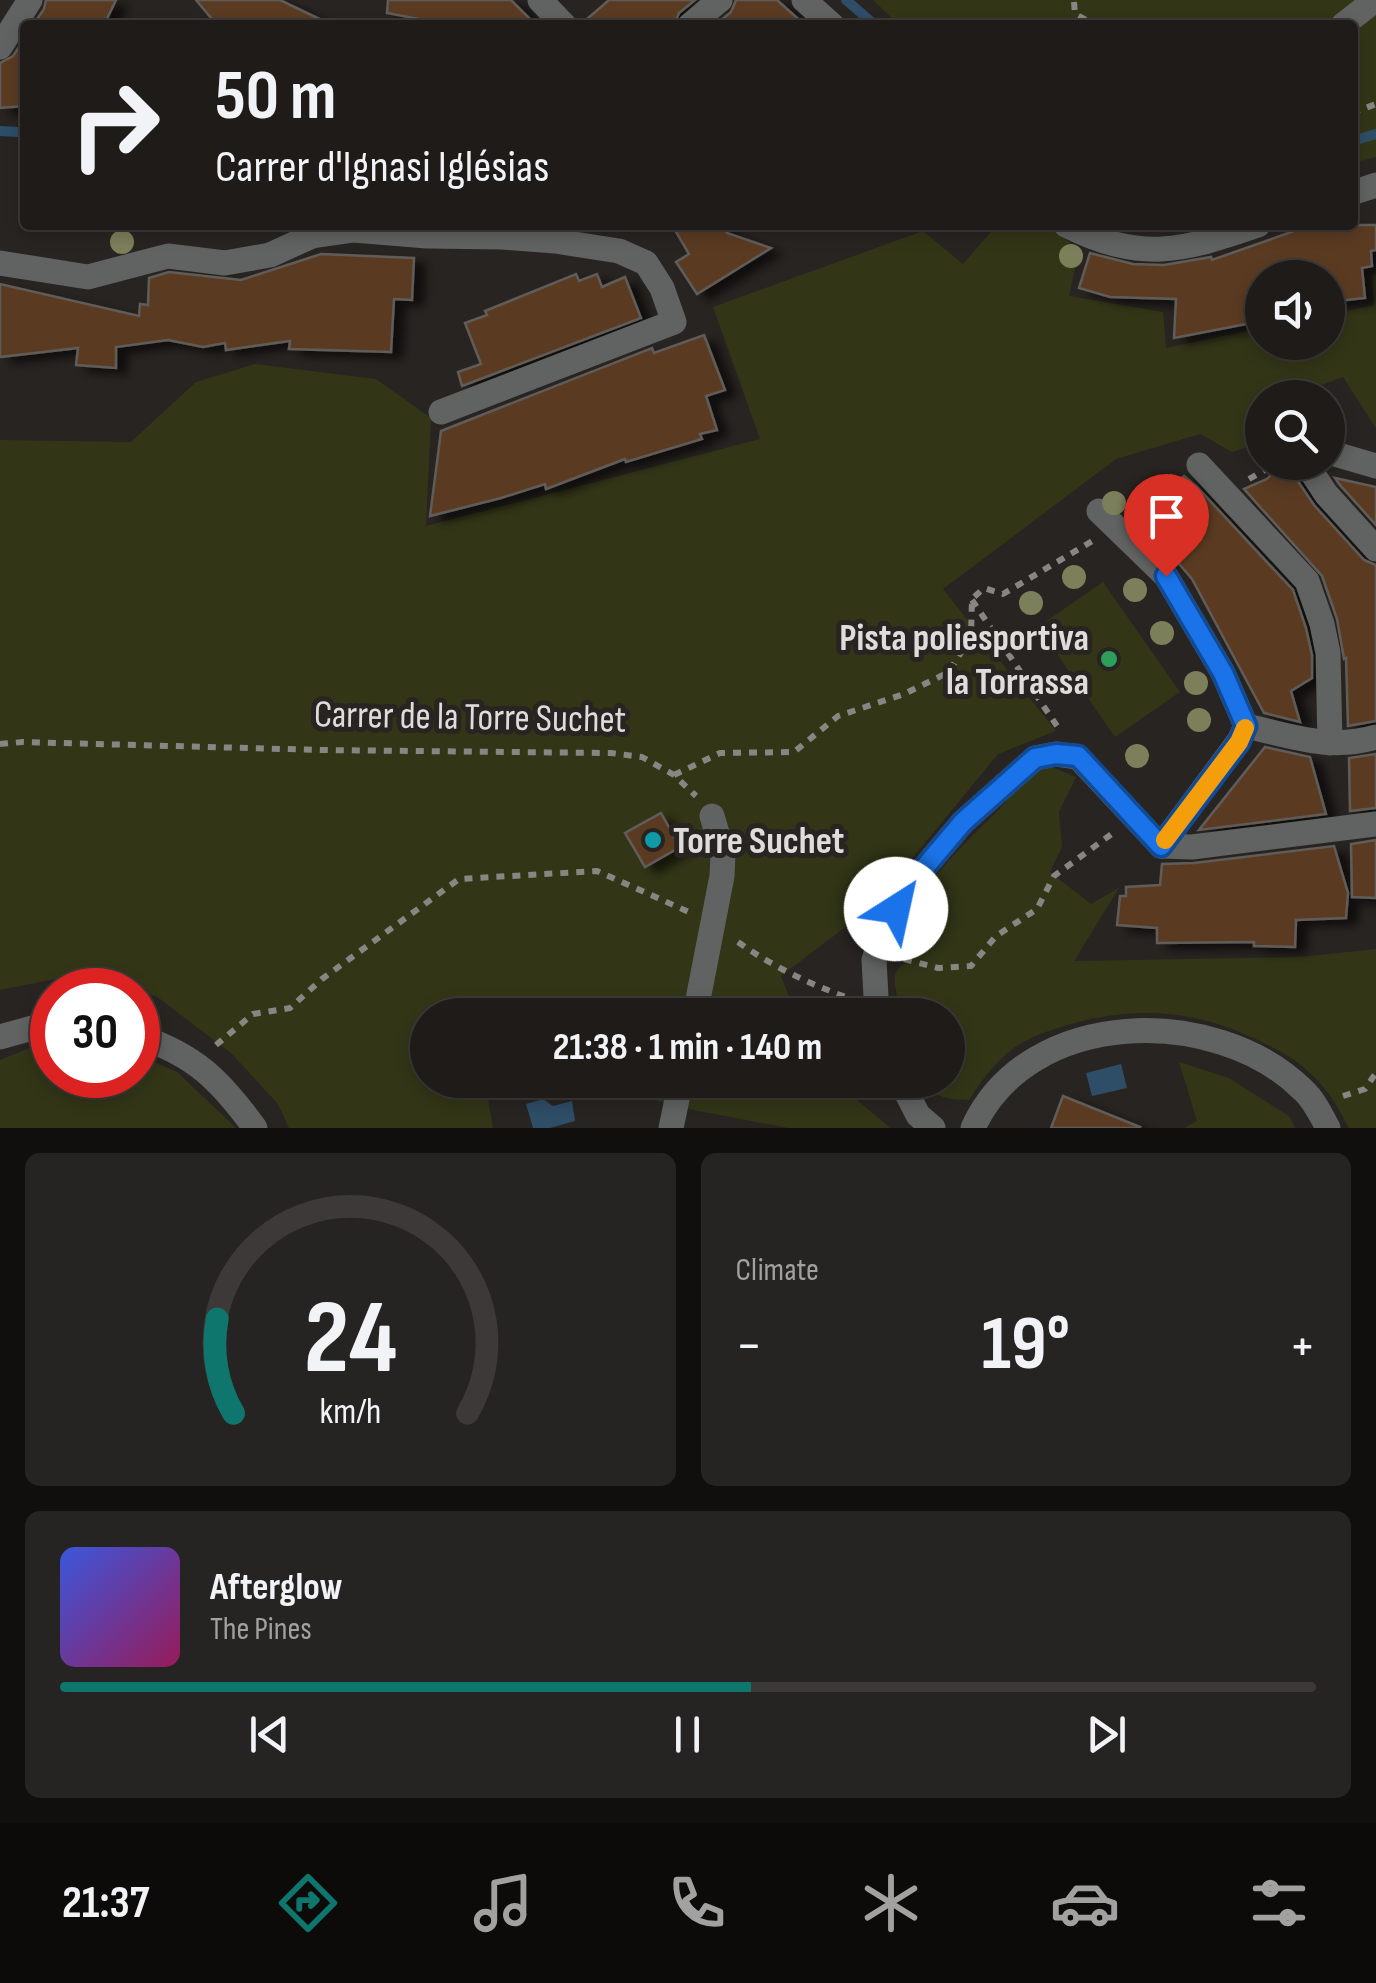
<!DOCTYPE html>
<meta charset="utf-8">
<style>
:root{--surface:#1e1b19;--page:#262422;--text:#f1f3f6;--muted:#a1a1a2;--line:#3c3938;--accent:#0f766e}
body{margin:0;font-family:"Sofia Sans Condensed",sans-serif;background:var(--page);color:var(--text);height:100vh;display:flex;flex-direction:column;font-size:38px;white-space:nowrap}
*{box-sizing:border-box;margin:0}
p{font-size:32px;color:var(--muted)}
.icon{flex:none;width:55px;height:55px;fill:none;stroke:currentColor;stroke-width:2;stroke-linecap:round;stroke-linejoin:round}
.map{position:relative;height:1128px;overflow:hidden}
.panel{display:flex;flex-direction:column;gap:25px;padding:25px;background:#100f0e;flex:1}
.panel>*{flex:none}
.top-card{position:absolute;left:20px;top:20px;width:1338px;height:210px;border-radius:10px;box-shadow:0 5px 15px #0003,0 0 0 2px var(--line);background:#1e1b19;color:var(--text);overflow:hidden}
.tools{position:absolute;left:1245px;top:260px;display:grid;gap:20px}
.tools a{display:grid;place-items:center;width:100px;height:100px;border-radius:50%;background:var(--surface);box-shadow:0 5px 15px #0003,0 0 0 2px var(--line);font-size:50px}
.speed{position:absolute;left:30px;top:968px;display:flex;gap:20px;font-size:50px;font-weight:700;text-align:center}
.speed>*{display:grid;place-content:center;width:130px;height:130px;border-radius:50%;background:var(--surface);box-shadow:0 5px 15px #0003,0 0 0 2px var(--line);line-height:1}
.speed .limit{border:15px solid #d22;background:#fff;color:#111}
.pin{position:absolute;display:grid;place-items:center;width:85px;height:85px;color:#fff;margin:-102px -42px;border-radius:50% 50% 50% 0;rotate:-45deg;box-shadow:0 0 10px #0007}
.pin .icon{rotate:45deg}
.me{position:absolute;width:110px;margin:-55px;rotate:35deg;stroke-linejoin:round;filter:drop-shadow(0 0 8px #0008)}
.turn{display:flex;align-items:center;gap:35px;height:210px;padding:0 30px;font-size:45px}
.turn .icon{width:130px;height:130px;stroke-width:2.5}
.turn b{display:block;font-size:70px;line-height:85px}
.big{font-size:75px;font-weight:700;line-height:1.1}
.panel .tile{flex:1;display:flex;flex-direction:column;justify-content:center;gap:15px;min-width:0;padding:0 35px;border-radius:15px;background:var(--page)}
.panel .dial{align-items:center;gap:0}
.dial svg{height:260px;overflow:visible;fill:none;stroke:var(--line);stroke-width:7;stroke-linecap:round;text-anchor:middle}
.dial text{fill:var(--text);stroke:none}
.song{display:flex;align-items:center;gap:30px}
.cover{width:120px;height:120px;border-radius:15px;background:linear-gradient(135deg,hsl(230 70% 55%),hsl(330 70% 35%))}
.played{height:10px;border-radius:5px;background:linear-gradient(90deg,var(--accent) 55%,var(--line) 55%)}
.keys{display:flex;justify-content:space-around;direction:ltr}
.heat{display:flex;justify-content:space-between;align-items:center;font-size:55px;direction:ltr}
.panel .tiles{flex:1;display:grid;gap:25px;grid-template-columns:1fr 1fr}
.tile:last-child{grid-column:span 2}
.trip{position:absolute;left:410px;top:998px;width:555px;height:100px;border-radius:50px;background:var(--surface);box-shadow:0 5px 15px #0003,0 0 0 2px var(--line);font-weight:700;line-height:100px;text-align:center}
.dock{display:flex;height:160px;justify-content:space-around;align-items:center;background:#0c0b0a;color:var(--muted)}
.dock .icon{width:70px;height:70px}
.dock .active{color:var(--accent)}
.dock b{font-size:45px;color:var(--text)}
.map>svg:first-child{display:block}
.green{fill:#323617}
.water{fill:#2e4d67}
.lines{fill:none;stroke-linecap:round;stroke-linejoin:round}
.stream{stroke:#2e4d67;stroke-width:10}
.building{fill:#5a3b23;stroke:#605c59;stroke-width:2.5;filter:url(#shadow)}
.path{stroke:#888683;stroke-width:6;stroke-dasharray:8 8;stroke-linecap:butt}
.street{stroke:#606361;stroke-width:25}
.tree{fill:#7b7f5a}
.route-casing{stroke:#114b97;stroke-width:25}
.route{stroke:#1a73e8;stroke-width:18}
.slow{stroke:#f59e0b;stroke-width:18}
.leisure-dot{fill:#2e9e5b;stroke:#282421;stroke-width:4}
.culture-dot{fill:#0f9aa8;stroke:#282421;stroke-width:4}
.labels{text-anchor:middle;stroke-width:10;stroke-linejoin:round;paint-order:stroke}
.poi-label{font-size:38px;font-weight:bold;fill:#dfdddb;stroke:#282421;text-anchor:end}
.street-label{font-size:38px;fill:#dfdddb;stroke:#282421}
</style>
<div class="map">
<svg width="1376" height="1128" viewBox="0 0 1376 1128">
<defs>
<filter id="shadow"><feDropShadow dx="11" dy="6" stdDeviation="5" flood-color="#0009"/></filter>
</defs>
<rect width="100%" height="100%" fill="#282421"/>
<!-- green -->
<g class="green">
<path d="M873 0H1376V157L1353 163 1352 25H899Z"/>
<path d="M997 225H1046L1079 249 1069 296 1163 312 1166 348 1262 328V342H1328V315L1374 305 1372 276 1376 274V428L1343 377 1290 397 1262 398V442L1232 452 1200 434 1116 459 943 589 1056 731 998 754 873 906 781 976 796 1015H428V1080H496L487 1093 493 1128H289L278 1104 232 1054 156 996 75 975 0 990V440L131 442 196 382 255 364 376 379 431 418 426 526 760 439 713 307 923 231 963 264Z"/>
<path d="M1103 582 1180 692 1115 737 1038 627Z"/>
<path d="M1040 768H1054L1076 777 1059 812 1062 847 1050 872 1091 904 1119 888 1074 961 1300 957 1376 949V1128H1349C1338 1107 1327 1088 1309 1072 1297 1060 1279 1050 1264 1043 1202 1012 1145 1005 1078 1022 1056 1028 1032 1035 1014 1048 994 1063 982 1080 969 1100 949 1099 934 1099 923 1080H948V1015H900L895 985V974L901 965 908 963 909 954 896 955 887 963C903 899 961 848 1006 802L1003 798Z"/>
<path d="M41 1043H52V1075H138V1055L177 1072 236 1128H0V1060Z"/>
<path d="M1179 1062 1229 1078 1289 1116 1295 1128H1184L1197 1121Z"/>
<path d="M575 1080H834L890 1128H788L694 1110Z"/>
</g>
<!-- water -->
<g class="water">
<path d="M1121 1064 1127 1088 1092 1096 1086 1073Z"/>
<path d="M543 1099 553 1106 572 1101 575 1121 550 1128H533L526 1104Z"/>
</g>
<g class="lines">
<!-- stream -->
<g class="stream">
<path d="M846 0 875 25"/>
<path d="M0 131 19 132 25 130"/>
<path d="M1352 141 1376 134"/>
</g>
</g>
<!-- building -->
<g class="building">
<path d="M46 0H116L104 25H33L44 9Z"/>
<path d="M196 0H280L332 25H217Z"/>
<path d="M388 0H511L536 25H450L387 13Z"/>
<path d="M609 0H695L679 13 674 25H580Z"/>
<path d="M736 0H777L805 25H715L731 12Z"/>
<path d="M25 38V106L0 108V63L13 56Z"/>
<path d="M672 225H722L727 233 771 248 697 294 676 262 689 254Z"/>
<path d="M1296 225H1376V250L1371 251 1372 266 1362 268 1365 298 1328 302V278H1262V321L1174 338 1176 299 1110 297 1079 288 1090 253 1133 264 1164 265 1211 257 1212 260 1297 230Z"/>
<path d="M321 254 414 258 412 300 394 299 391 352 289 349 290 341 226 350 225 343 203 347 168 340 116 347V368L76 365 78 348 0 357V284L139 316 140 304 148 305 149 278 169 272 241 280Z"/>
<path d="M576 274 579 281 597 274 602 287 625 277 641 318 462 386 458 372 481 364 465 323 487 315 485 311Z"/>
<path d="M704 335 725 390 706 396 717 430 700 434 702 439 626 462 625 459 546 489 545 484 501 498 430 516 441 431 652 348 654 353Z"/>
<path d="M1283 462 1291 471 1314 505 1364 560 1376 565V721L1348 726 1346 658 1344 659 1337 619 1322 576 1244 489 1267 479Z"/>
<path d="M1171 475 1178 482 1184 476 1197 487 1293 590 1306 628 1312 655V678L1291 691 1300 722 1264 713 1192 579 1134 511Z"/>
<path d="M1335 478 1376 487V525L1339 484Z"/>
<path d="M1265 747 1310 757 1326 814 1199 830Z"/>
<path d="M1376 754V808L1350 811 1349 758Z"/>
<path d="M661 813 680 847 645 867 625 833Z"/>
<path d="M1376 840V898L1352 897 1351 844Z"/>
<path d="M1334 846 1348 893 1346 918 1296 920 1295 947 1254 946V942L1157 943V928L1117 925 1120 896H1126V887L1160 885 1162 864 1194 863Z"/>
<path d="M1063 1096 1140 1127 1139 1128H1051Z"/>
</g>
<g class="lines">
<!-- path -->
<g class="path">
<path d="M1074 2 1075 14 1096 25"/>
<path d="M1352 113 1376 104"/>
<path d="M1249 479 1277 463"/>
<path d="M972 600 1057 726"/>
<path d="M0 744 23 742 321 750 611 753 642 757 674 775 696 796"/>
<path d="M674 775 720 753 794 752 838 716 904 694 949 672 971 636 972 599 984 588 1003 594 1094 540"/>
<path d="M738 942C773 967 810 984 851 999"/>
<path d="M904 959 938 968 971 966 996 936 1037 909 1054 876 1113 833"/>
<path d="M216 1045 253 1014 290 1008 322 979 459 879 597 871 689 912"/>
<path d="M1343 1096 1365 1089 1376 1073"/>
</g>
<!-- street -->
<g class="street">
<path d="M540 0 564 25"/>
<path d="M804 0 832 25"/>
<path d="M690 25 720 0"/>
<path d="M1343 25 1375 0"/>
<path d="M0 47 30 0"/>
<path d="M1352 193 1376 185"/>
<path d="M1066 225C1142 263 1182 251 1258 225"/>
<path d="M312 236 354 230 427 236 502 237 555 241 619 251 646 263 662 288 674 322 441 412"/>
<path d="M0 263 88 277 168 256 225 263 270 255 312 236 323 227"/>
<path d="M1328 452 1376 466"/>
<path d="M1305 462 1326 494 1376 549"/>
<path d="M1199 465 1307 581 1322 624 1328 653 1330 743"/>
<path d="M1099 511 1166 576 1223 673 1246 726 1239 741 1161 846"/>
<path d="M1246 726C1292 736 1329 751 1376 737"/>
<path d="M1161 846 1192 847 1376 824"/>
<path d="M695 1015 722 876 723 853 712 816"/>
<path d="M877 1015 874 960 883 931 908 887 963 822 1035 758 1056 754 1078 757 1161 846"/>
<path d="M138 1036C195 1055 220 1080 255 1128"/>
<path d="M0 1037 36 1027 52 1025"/>
<path d="M900 1080 918 1115 933 1128"/>
<path d="M671 1128 681 1080"/>
<path d="M973 1128C1028 1007 1216 1004 1303 1090 1314 1100 1321 1115 1328 1128"/>
</g>
</g>
<!-- trees -->
<g class="tree">
<circle cx="122" cy="242" r="12"/>
<circle cx="1071" cy="256" r="12"/>
<circle cx="1114" cy="503" r="12"/>
<circle cx="1074" cy="577" r="12"/>
<circle cx="1135" cy="590" r="12"/>
<circle cx="1031" cy="603" r="12"/>
<circle cx="1162" cy="633" r="12"/>
<circle cx="1196" cy="683" r="12"/>
<circle cx="1199" cy="720" r="12"/>
<circle cx="1137" cy="756" r="12"/>
</g>
<g class="lines">
<!-- route casing -->
<g class="route-casing">
<path id="route" d="M896 909 908 887 963 822 1035 758 1056 754 1078 756 1161 846 1239 742 1246 726 1223 673 1166 576"/>
</g>
<!-- route -->
<use href="#route" class="route"/>
<!-- slow -->
<path class="slow" d="M1165 840 1239 742 1245 728"/>
</g>
<!-- markers -->
<circle class="leisure-dot" cx="1109" cy="659" r="10"/>
<circle class="culture-dot" cx="653" cy="840" r="10"/>
<g class="labels">
<!-- poi labels -->
<g class="poi-label">
<text x="1089" y="650">Pista poliesportiva<tspan x="1089" dy="44">la Torrassa</tspan></text>
<text x="673" y="853" text-anchor="start">Torre Suchet</text>
</g>
<!-- street labels -->
<g class="street-label">
<text transform="translate(470 716) rotate(1)" y="13">Carrer de la Torre Suchet</text>
</g>
</g>
</svg>
<div class="tools">
<a><svg class="icon" aria-label="sound" viewBox="0 0 24 24"><path d="M4 9h4l5-4v14l-5-4H4zM17 9q2 3 0 6"/></svg></a>
<a><svg class="icon" aria-label="search" viewBox="0 0 24 24"><circle cx="10" cy="10" r="6"/><path d="M15 15l6 6"/></svg></a>
</div>
<div class="speed"><div class="limit">30</div></div>
<div class="pin" style="left:1166px;top:576px;background:#d93025"><svg class="icon" aria-label="arrive" viewBox="0 0 24 24"><path d="M6 21V4h12l-3 4 3 4H6"/></svg></div>
<svg class="me" style="left:896px;top:909px" viewBox="-20 -20 40 40"><circle r="19" fill="#fff"/><path d="M0-13L10 11 0 6-10 11z" fill="#1a73e8"/></svg>
<div class="trip">21:38 · 1 min · 140 m</div>
<div class="top-card">
<div class="turn"><svg class="icon" aria-label="right" viewBox="0 0 24 24"><path d="M7 20v-9h11M14 6l5 5-5 5"/></svg><div><b>50 m</b>Carrer d'Ignasi Iglésias</div></div>
</div>
</div>
<section class="panel">
<div class="tiles">
<div class="tile dial"><svg viewBox="0 0 100 80">
<path d="M14 69A42 42 0 1 1 86 69"/>
<path d="M14 69A42 42 0 0 1 9 40" stroke="#0f766e"/>
<text x="50" y="56" font-size="32" font-weight="700">24</text>
<text x="50" y="72" font-size="11">km/h</text>
</svg></div>
<div class="tile"><p>Climate</p>
<div class="heat"><a>−</a><b class="big">19°</b><a>+</a></div>
</div>
<div class="tile">
<div class="song"><i class="cover"></i><div><b>Afterglow</b><p>The Pines</p></div></div>
<div class="played"></div>
<div class="keys"><svg class="icon" aria-label="previous" viewBox="0 0 24 24"><path d="M18 5L8 12l10 7zM5 5v14"/></svg><svg class="icon" aria-label="pause" viewBox="0 0 24 24"><path d="M8 5v14M16 5v14"/></svg><svg class="icon" aria-label="next" viewBox="0 0 24 24"><path d="M6 5l10 7-10 7zM19 5v14"/></svg></div>
</div>
</div>
</section>
<nav class="dock">
<b>21:37</b>
<svg class="icon active" aria-label="directions" viewBox="0 0 24 24"><path d="M12 3l9 9-9 9-9-9zM9 14v-3h6M13 9l2 2-2 2"/></svg>
<svg class="icon" aria-label="music" viewBox="0 0 24 24"><path d="M9 18V5l10-2v13"/><circle cx="6" cy="18" r="3"/><circle cx="16" cy="16" r="3"/></svg>
<svg class="icon" aria-label="phone" viewBox="0 0 24 24"><path d="M5 4h4l2 5-3 2q2 4 5 5l2-3 5 2v4C11 20 4 13 5 4z"/></svg>
<svg class="icon" aria-label="climate" viewBox="0 0 24 24"><path d="M12 3v18M4 7l16 10M4 17L20 7"/></svg>
<svg class="icon" aria-label="car" viewBox="0 0 24 24"><path d="M5 17H2v-5l4-1 3-4h7l3 4 3 1v5h-3M9 17h6M6 11h13"/><circle cx="7" cy="17" r="2"/><circle cx="17" cy="17" r="2"/></svg>
<svg class="icon" aria-label="filters" viewBox="0 0 24 24"><path d="M4 7h16M4 17h16"/><circle cx="9" cy="7" r="2"/><circle cx="15" cy="17" r="2"/></svg>
</nav>
